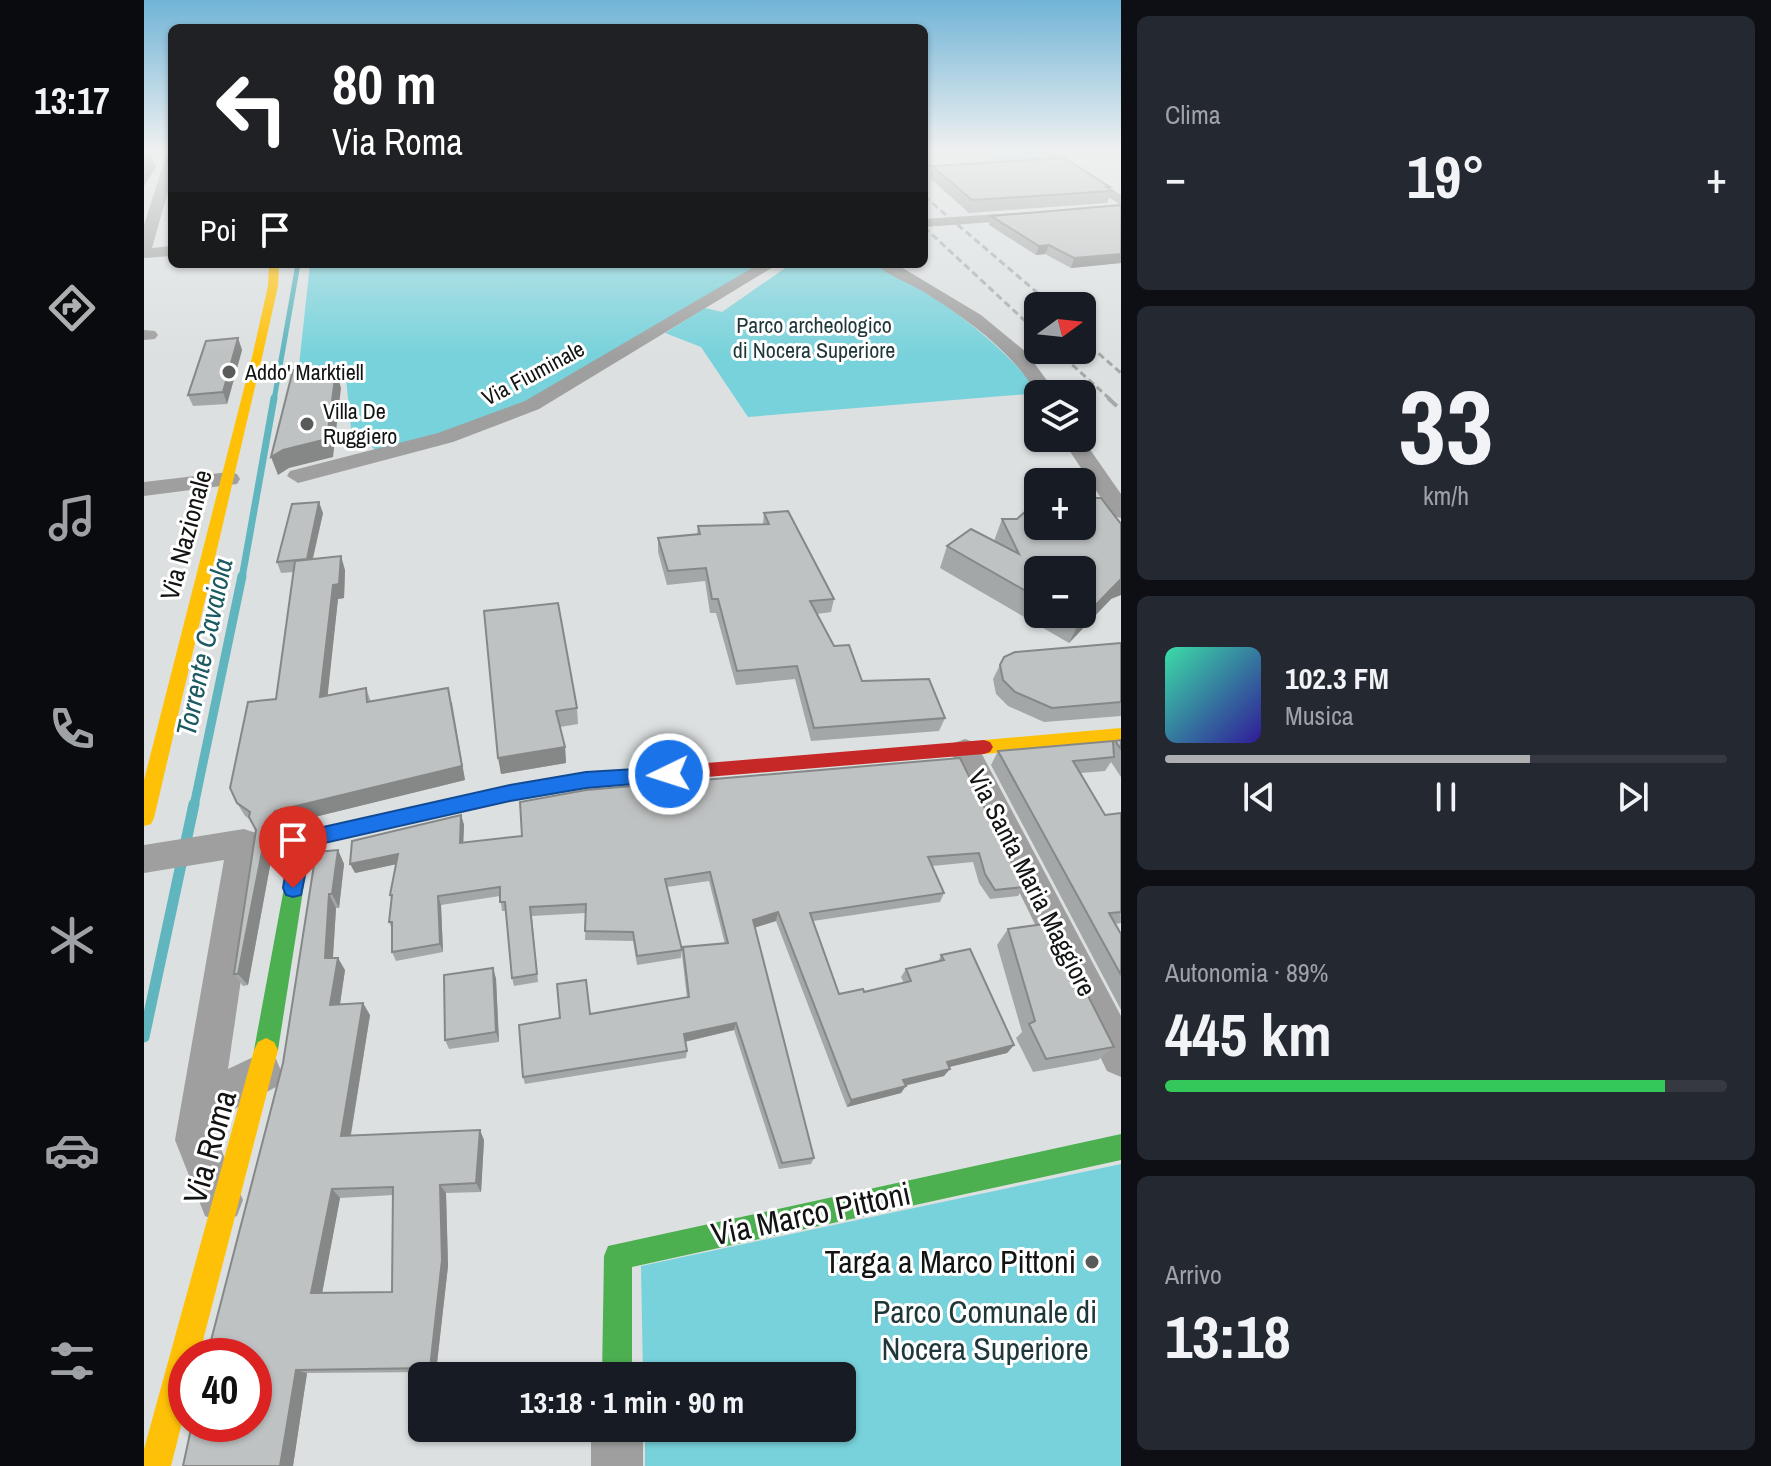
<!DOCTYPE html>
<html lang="it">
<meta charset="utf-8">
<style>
:root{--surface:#171b24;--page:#242831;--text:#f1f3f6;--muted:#9ea1a6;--line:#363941;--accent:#adafb0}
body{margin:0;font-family:"Archivo Narrow",sans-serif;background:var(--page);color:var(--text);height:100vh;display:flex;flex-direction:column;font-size:30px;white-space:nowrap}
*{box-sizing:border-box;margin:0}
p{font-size:26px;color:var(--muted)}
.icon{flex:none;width:44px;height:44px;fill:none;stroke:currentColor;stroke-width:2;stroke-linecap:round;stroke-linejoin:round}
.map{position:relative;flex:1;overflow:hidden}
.sheet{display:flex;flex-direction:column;gap:16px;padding:16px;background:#0d0f14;width:650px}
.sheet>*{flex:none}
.guide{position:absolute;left:24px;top:24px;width:760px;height:244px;border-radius:12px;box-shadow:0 2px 6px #0004;background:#202124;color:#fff;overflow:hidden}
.needle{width:52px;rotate:75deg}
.fabs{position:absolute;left:880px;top:292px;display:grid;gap:16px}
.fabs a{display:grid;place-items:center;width:72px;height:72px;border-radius:12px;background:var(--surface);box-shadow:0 2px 6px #0004;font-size:40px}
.speed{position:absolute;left:24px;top:1338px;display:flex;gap:16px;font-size:40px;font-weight:700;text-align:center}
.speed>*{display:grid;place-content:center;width:104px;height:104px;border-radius:50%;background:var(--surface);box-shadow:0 2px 6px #0004;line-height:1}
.speed .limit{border:12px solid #d22;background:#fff;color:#111}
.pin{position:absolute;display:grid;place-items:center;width:68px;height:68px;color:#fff;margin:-82px -34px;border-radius:50% 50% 50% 0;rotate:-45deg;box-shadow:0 0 8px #0007}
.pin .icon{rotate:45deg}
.me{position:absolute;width:88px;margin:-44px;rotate:266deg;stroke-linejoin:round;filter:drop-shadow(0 0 6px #0008)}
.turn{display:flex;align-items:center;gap:28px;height:168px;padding:0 32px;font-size:36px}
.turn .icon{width:104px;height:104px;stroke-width:2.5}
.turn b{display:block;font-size:56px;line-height:68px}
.then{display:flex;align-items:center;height:76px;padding:0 32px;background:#0003;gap:16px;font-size:30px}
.big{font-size:60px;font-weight:700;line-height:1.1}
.sheet .card{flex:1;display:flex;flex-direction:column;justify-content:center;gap:12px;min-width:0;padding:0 28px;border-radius:12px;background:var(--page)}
.sheet .dial{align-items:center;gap:0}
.dial b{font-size:104px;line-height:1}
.song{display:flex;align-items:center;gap:24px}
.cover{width:96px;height:96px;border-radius:12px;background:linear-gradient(135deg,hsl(160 70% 55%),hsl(250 70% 35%))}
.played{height:8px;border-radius:4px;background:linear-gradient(90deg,var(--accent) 65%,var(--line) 65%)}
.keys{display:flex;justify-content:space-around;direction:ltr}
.heat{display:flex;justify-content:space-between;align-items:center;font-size:44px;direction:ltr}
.charge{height:12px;border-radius:6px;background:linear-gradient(90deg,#34c759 89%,var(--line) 0)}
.trip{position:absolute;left:264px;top:1362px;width:448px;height:80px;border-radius:12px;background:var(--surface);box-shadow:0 2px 6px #0004;font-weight:700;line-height:80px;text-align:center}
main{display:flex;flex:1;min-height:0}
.tab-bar{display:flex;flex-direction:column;width:144px;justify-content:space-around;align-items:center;background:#090b0e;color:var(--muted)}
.tab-bar .icon{width:56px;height:56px}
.tab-bar .active{color:var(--accent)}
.tab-bar b{font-size:36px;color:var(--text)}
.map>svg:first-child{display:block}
.green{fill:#78d2db}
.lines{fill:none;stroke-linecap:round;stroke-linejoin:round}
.stream-far3{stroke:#60b5be;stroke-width:5}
.stream-far2{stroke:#60b5be;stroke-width:7}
.stream-far1{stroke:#60b5be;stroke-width:9}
.stream{stroke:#60b5be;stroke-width:11}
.street{fill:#9f9f9f;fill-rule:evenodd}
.fast{fill:#4caf50;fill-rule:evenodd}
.slow{fill:#ffc107;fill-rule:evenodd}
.jam{fill:#c62828;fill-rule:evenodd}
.rail-far1{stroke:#a6a9a9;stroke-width:3;stroke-dasharray:7 4;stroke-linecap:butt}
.rail{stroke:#a6a9a9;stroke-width:4;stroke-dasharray:12 6;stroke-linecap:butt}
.wall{fill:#a4a7a7;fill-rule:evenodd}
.shaded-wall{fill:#868888}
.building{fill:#bfc2c2;stroke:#868888;stroke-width:2;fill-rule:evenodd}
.route{fill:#1a73e8;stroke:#114b97;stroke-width:2}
.poi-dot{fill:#595b5b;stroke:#fff;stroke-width:3}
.labels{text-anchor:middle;stroke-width:6;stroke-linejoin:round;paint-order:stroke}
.far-park-label{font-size:22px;fill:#1e373a;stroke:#fff}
.far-poi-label{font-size:22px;fill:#121414;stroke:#fff;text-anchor:start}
.far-street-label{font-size:22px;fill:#121414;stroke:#fff}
.street-label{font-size:26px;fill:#121414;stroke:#fff}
.water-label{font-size:28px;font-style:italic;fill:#1b5a61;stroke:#fff}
.near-street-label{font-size:32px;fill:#121414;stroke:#fff}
.near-poi-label{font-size:32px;fill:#121414;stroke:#fff;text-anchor:end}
.near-park-label{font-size:32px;fill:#1e373a;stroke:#fff}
</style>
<main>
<nav class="tab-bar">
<b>13:17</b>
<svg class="icon active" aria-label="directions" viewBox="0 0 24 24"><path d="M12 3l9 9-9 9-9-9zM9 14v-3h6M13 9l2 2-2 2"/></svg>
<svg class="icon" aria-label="music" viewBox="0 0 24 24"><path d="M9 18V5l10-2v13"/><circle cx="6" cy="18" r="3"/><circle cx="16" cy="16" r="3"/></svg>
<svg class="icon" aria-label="phone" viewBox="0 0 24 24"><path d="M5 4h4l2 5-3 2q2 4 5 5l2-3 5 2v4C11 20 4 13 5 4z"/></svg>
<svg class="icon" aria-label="climate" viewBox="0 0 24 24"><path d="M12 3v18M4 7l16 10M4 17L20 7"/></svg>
<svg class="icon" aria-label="car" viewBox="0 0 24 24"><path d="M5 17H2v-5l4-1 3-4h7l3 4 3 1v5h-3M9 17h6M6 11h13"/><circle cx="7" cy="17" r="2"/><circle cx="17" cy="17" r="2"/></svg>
<svg class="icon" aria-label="filters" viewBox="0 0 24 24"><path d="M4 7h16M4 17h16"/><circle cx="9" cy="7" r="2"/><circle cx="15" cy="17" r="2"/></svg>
</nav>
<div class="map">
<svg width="977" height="1466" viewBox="0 0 977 1466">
<rect width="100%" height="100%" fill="#dce0e0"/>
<!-- green -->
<g class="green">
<path d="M834 151H895L919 166 861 169Z"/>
<path d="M166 264H616L374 407 235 454 221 440 208 438 201 368 186 370 183 379 153 384Z"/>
<path d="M647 264C670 264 712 258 733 265 748 270 762 280 776 289 821 317 862 350 896 393L604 417 557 347 521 333 561 308 578 312Z"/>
<path d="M977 1164V1466H501V1428H698V1376H499L497 1266Z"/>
</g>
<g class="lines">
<!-- stream-far3 -->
<path class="stream-far3" d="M130 400 154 264"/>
<!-- stream-far2 -->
<path class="stream-far2" d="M98 578 130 398"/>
<!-- stream-far1 -->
<path class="stream-far1" d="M50 806 98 576"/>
<!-- stream -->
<path class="stream" d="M0 1037 50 804"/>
<!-- street -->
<g class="street">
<path d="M892 151H906L977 195V205Z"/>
<path d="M28 152V177L8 248 28 246V256L0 258V225L22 156Z"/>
<path d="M887 212 894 216 892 219 780 227V219Z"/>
<path d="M615 264H634L395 409 309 442 154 483 143 476 146 471 294 433 381 401Z"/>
<path d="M732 264H752L837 315 882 352 913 394 894 395C867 350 824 320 780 292 765 283 744 276 732 264Z"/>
<path d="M0 330 11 331 14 335 11 339 0 340Z"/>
<path d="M917 438H938L977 494V518L969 516Z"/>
<path d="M85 472 93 474 96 479 93 484 0 496V482Z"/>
<path d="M821 739 832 743 977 1016V1077L963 1071 806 751 810 743Z"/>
<path d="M100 829 112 833 117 843 84 1069 118 1053 132 1059 138 1073 132 1087 77 1116 73 1140 99 1200 93 1216 77 1222 61 1216 31 1140 80 860 0 873V845Z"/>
<rect x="447" y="1428" width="52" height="38"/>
</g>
<!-- fast -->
<g class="fast">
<path d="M357 787 364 790 367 795 364 800 166 846 134 1050 130 1058 122 1062 114 1058 110 1050 150 834Z"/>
<path d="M977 1134V1160L488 1267V1376H458L460 1256 464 1246Z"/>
</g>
<!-- slow -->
<g class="slow">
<path d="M125 264H135L134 286 119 353 10 818 7 824 0 826V780L109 353 124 286Z"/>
<path d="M977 728V742L840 754 834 752 831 747 834 742 840 740Z"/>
<path d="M122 1038 130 1042 134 1050 55 1356H42V1407L27 1466H0V1449L110 1050 114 1042Z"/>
</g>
<!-- jam -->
<path class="jam" d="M840 740 846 742 849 747 846 752 840 754 442 787 357 803 350 800 347 795 350 790 357 787 442 773Z"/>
<!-- rail-far1 -->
<g class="rail-far1">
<path d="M780 196 909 306"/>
<path d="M780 227 894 333"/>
<path d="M938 339 977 373"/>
<path d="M912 350 967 400"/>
</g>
<!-- rail -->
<path class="rail" d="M964 398 977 410"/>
</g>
<!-- wall -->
<g class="wall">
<path d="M788 166 966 187 965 189 968 191 963 203 825 213 786 178Z"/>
<path d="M977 205V263L927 268 901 254 892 255 845 225 847 216Z"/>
<path d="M94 338 98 350 83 404 49 406 44 395Z"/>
<path d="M179 513 169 559 201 570 200 598 194 599 183 695 222 688 227 702H308L321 780 138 825 131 839 104 985 99 986 90 974 112 830 107 820 101 816 93 803 132 699 150 572 137 573 133 562Z"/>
<path d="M620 513 690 599 687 612 673 614 690 646 718 681 801 718 795 731 667 741 651 679 592 685 572 613H566L561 581 523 585 514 552V538L553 534 554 526 619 524Z"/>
<path d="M858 519 967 599 925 643 796 568 803 546 850 541ZM894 570 938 614H894Z"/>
<path d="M340 611 433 708 434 724 416 727 421 747 422 763 357 774Z"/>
<path d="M977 643V716L900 722 864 706 852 694 849 679 856 665Z"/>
<path d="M977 740V777L967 762 961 771 937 773 961 815 977 813V923L971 924 977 934V1010L847 765 854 751 970 744 971 741Z"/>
<path d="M816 758 880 887 874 896 846 899 835 883 829 862 788 866 800 893 796 902 669 921 695 994 720 992 760 983 757 977 762 969 794 962 797 955 870 1045 863 1053 805 1067 800 1076 761 1086 757 1093 703 1107 632 921 611 927 670 1158 667 1164 635 1169 590 1030 541 1042 543 1051 542 1058 381 1084 379 1077 446 1014 543 998 538 955 539 947 581 944 565 881 523 887 538 950 537 958 493 965 489 941 441 940 442 913 388 916 394 982 370 986 368 978 362 911H358L356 896 297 905 299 952 252 961 248 952V929L245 922 248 901 246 895 252 864 211 873 317 815 320 825 319 842 378 836Z"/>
<path d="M194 850 200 864 195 908H192L189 958 201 970 196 1004 226 1015 207 1135 340 1140 337 1192 302 1193 304 1266 292 1372 163 1373 149 1466 139 1063ZM249 1195 248 1292 178 1293 196 1198Z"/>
<path d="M864 929 970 1047 954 1060 889 1072 872 1038 878 1032 853 945Z"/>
<path d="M349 968 352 979 355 1042 305 1049 301 1040Z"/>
</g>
<!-- shaded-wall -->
<g class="shaded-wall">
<path d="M7 154 12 167 0 186V164Z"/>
<path d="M905 245 901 254 892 255 895 246Z"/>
<path d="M977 254V263L927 268 930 258Z"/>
<path d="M94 338 98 350 83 404 79 392Z"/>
<path d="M192 371 197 388 189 457 145 468 134 475 127 457Z"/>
<path d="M175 502 179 513 166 570 163 559Z"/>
<path d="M197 556 201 570 200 598 194 599 182 711 176 697 189 585Z"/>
<path d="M977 579V595L967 599 925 643 936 621Z"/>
<path d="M304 688 321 780 138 825 131 839 104 985 94 974 123 826 131 811Z"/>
<path d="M421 747 422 763 357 774 354 758Z"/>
<path d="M317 815 320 825 319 852 316 843Z"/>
<path d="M194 850 200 864 195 908 188 894Z"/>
<path d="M254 854 258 863 211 873 206 864Z"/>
<path d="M185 894 192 908 188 971 181 958Z"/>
<path d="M294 896 297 905 299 952 296 944Z"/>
<path d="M634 912 632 921 607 929 609 920Z"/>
<path d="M194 958 201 970 194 1017 186 1005Z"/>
<path d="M349 968 352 979 355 1042 352 1032Z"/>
<path d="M219 1003 226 1015 205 1145 197 1136Z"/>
<path d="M592 1023 590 1030 539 1042 540 1034Z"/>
<path d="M870 1045 863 1053 797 1069 803 1062Z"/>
<path d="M806 1069 800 1076 754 1087 759 1080Z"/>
<path d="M762 1086 757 1093 703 1107 707 1100Z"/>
<path d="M336 1130 340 1140 337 1192 332 1183Z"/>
<path d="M296 1185 302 1193 304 1266 292 1372 286 1368Z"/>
<path d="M188 1189 196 1198 177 1299 167 1293Z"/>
<path d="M152 1370 163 1373 149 1466H136Z"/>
</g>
<!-- building -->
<g class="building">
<path d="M0 154H7L0 164Z"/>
<path d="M920 158 966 187H962L968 191 828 200 788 166Z"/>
<path d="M977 205V254L930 258 905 245 895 246 847 216Z"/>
<path d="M94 338 79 392 44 395 62 341Z"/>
<path d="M171 368 172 372 192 371 183 439 139 450 127 457 149 370Z"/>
<path d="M938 498H957L977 524V579L936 621 923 614H938V570H894V598L803 546 827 529 875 554 858 519H873L894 500V526H938Z"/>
<path d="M175 502 163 559 133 562 148 504Z"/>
<path d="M644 511 690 599 666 601 690 646 705 645 718 681 785 679 801 718 670 728 653 666 593 671 574 599H568L562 568 524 571 514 538 556 534 554 526 625 524 620 513Z"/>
<path d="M197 556 195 584 189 585 176 697 222 688 223 702 304 688 318 766 131 811 123 826 94 974H90L112 830 105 817 106 812 93 803 86 788 104 702 132 699 151 561Z"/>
<path d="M414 603 433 708 412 711 421 747 354 758 340 611Z"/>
<path d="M977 643V702L908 708 871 692 859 680 856 665 860 657 871 652Z"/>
<path d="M977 740V749L971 741Z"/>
<path d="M969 741 970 757 929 761 961 815 977 813V912L965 913 977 934V975L854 751Z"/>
<path d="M816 758 880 887 851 890 841 874 835 853 784 857 800 893 666 913 695 994 719 989 720 992 767 981 762 969 800 960 797 955 826 949 870 1045 803 1062 806 1069 759 1080 762 1086 707 1100 634 912 609 920 670 1158 638 1163 592 1023 540 1034 543 1051 379 1077 375 1025 416 1018 413 984 442 980 446 1014 545 997 539 947 584 943 566 872 521 879 538 950 493 956 489 932 441 931 442 904 386 907 393 974 368 978 361 902H356V887L294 896 296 944 248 952V922H245L248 895H246L254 854 206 864 208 841 317 815 316 843 378 836 376 802 442 790Z"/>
<path d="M194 850 188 894H185L181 958H194L186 1005 219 1003 197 1136 336 1130 332 1183 296 1185 298 1260 286 1368 152 1370 136 1466H39L48 1424H110V1356H63L139 1063 172 852ZM249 1187 248 1292 167 1293 188 1189Z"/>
<path d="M907 923 970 1047 902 1059 885 1024 891 1021 864 929Z"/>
<path d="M349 968 352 1032 301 1040 300 975Z"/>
</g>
<!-- sky -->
<linearGradient id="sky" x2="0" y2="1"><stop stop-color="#71b4d7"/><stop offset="0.42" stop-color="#eff1f1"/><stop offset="1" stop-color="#eff1f1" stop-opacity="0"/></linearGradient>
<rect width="977" height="356" fill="url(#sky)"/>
<!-- route -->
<path class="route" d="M525 767 532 769 534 774 532 779 525 781 442 788 366 801 167 846 157 895 149 897 142 895 139 888 147 840 150 834 157 832 366 785 442 772Z"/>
<!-- markers -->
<g class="poi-dot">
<circle cx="85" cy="372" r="8"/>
<circle cx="163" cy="424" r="8"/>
<circle cx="948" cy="1262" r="8"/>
</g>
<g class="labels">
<!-- far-park labels -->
<g class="far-park-label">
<text x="670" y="333">Parco archeologico<tspan x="670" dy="25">di Nocera Superiore</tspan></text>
</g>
<!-- far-poi labels -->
<g class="far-poi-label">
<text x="101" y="380">Addo' Marktiell</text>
<text x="179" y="419">Villa De<tspan x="179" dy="25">Ruggiero</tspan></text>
</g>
<!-- far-street labels -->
<g class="far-street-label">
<text transform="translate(389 373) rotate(-28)" y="8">Via Fiuminale</text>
</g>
<!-- street labels -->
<g class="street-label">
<text transform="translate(42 535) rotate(-75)" y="9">Via Nazionale</text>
<text transform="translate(888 883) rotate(63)" y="9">Via Santa Maria Maggiore</text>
</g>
<!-- water labels -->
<g class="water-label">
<text transform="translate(60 647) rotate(-78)" y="10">Torrente Cavaiola</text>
</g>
<!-- near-street labels -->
<g class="near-street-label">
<text transform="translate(66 1147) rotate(-74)" y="11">Via Roma</text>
<text transform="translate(667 1214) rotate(-12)" y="11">Via Marco Pittoni</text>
</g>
<!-- near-poi labels -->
<g class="near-poi-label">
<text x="932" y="1273">Targa a Marco Pittoni</text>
</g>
<!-- near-park labels -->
<g class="near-park-label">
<text x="841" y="1323">Parco Comunale di<tspan x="841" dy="37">Nocera Superiore</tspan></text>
</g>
</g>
</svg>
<div class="fabs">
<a><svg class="needle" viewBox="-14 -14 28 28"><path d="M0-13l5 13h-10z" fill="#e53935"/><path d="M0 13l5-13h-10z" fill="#9ea1a6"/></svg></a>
<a><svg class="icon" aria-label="layers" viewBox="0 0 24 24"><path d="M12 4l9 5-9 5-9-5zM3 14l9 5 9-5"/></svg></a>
<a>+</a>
<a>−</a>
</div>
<div class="speed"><div class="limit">40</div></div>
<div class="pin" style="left:149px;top:888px;background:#d93025"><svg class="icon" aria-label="arrive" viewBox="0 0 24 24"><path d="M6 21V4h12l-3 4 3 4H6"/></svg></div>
<svg class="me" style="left:525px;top:774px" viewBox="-20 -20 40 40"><circle r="17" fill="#1a73e8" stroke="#fff" stroke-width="3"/><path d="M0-11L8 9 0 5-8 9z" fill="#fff"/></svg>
<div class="trip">13:18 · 1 min · 90 m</div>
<div class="guide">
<div class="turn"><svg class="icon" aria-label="left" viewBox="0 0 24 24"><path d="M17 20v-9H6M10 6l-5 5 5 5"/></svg><div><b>80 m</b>Via Roma</div></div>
<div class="then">Poi<svg class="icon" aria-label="arrive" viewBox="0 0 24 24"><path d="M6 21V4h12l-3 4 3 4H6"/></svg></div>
</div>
</div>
<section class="sheet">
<div class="card"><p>Clima</p>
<div class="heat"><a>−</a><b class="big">19°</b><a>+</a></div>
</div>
<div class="card dial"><b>33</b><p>km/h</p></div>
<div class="card">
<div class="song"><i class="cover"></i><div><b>102.3 FM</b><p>Musica</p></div></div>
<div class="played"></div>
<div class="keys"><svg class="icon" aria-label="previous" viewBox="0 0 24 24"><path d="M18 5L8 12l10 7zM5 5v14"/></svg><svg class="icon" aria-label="pause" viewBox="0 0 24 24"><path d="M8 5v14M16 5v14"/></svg><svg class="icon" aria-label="next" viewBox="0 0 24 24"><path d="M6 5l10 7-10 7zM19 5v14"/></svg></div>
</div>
<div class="card"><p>Autonomia · 89%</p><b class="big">445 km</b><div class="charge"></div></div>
<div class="card"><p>Arrivo</p><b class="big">13:18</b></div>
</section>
</main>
